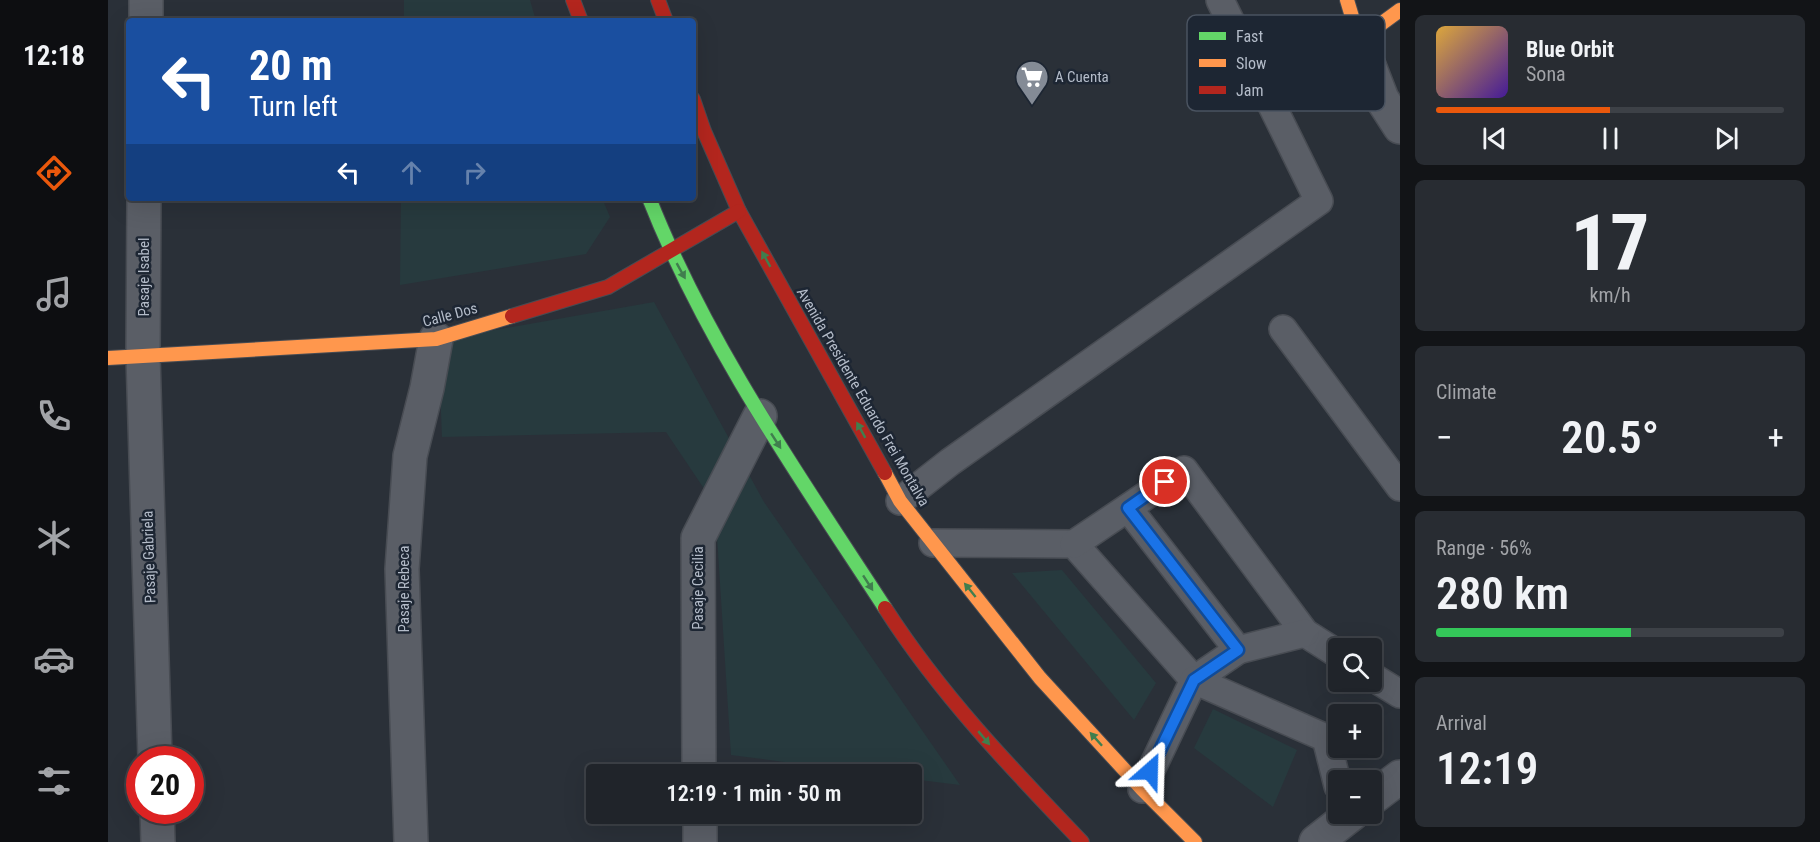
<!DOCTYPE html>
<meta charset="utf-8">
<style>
:root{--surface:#20242a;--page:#282c32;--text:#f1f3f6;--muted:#a2a4a8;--line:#3d4147;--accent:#ea580c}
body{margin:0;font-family:"Roboto Condensed",sans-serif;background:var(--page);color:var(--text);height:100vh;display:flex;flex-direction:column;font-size:22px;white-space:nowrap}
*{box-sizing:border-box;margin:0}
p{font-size:20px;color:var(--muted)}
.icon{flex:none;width:33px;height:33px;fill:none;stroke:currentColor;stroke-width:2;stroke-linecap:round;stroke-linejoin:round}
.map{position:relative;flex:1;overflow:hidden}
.details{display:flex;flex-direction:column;gap:15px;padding:15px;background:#121417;width:420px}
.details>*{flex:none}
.banner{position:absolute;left:18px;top:18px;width:570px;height:183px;border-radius:6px;box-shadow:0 6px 24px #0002,0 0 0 2px var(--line);background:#1a4fa0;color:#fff;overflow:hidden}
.tools{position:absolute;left:1220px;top:638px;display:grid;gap:12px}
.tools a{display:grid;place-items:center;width:54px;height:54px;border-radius:6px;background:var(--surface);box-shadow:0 6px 24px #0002,0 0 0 2px var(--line);font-size:30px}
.speed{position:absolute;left:18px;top:746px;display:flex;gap:12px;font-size:30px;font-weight:700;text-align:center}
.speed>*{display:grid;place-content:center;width:78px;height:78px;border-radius:50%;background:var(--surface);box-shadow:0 6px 24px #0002,0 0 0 2px var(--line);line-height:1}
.speed .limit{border:9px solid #d22;background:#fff;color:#111}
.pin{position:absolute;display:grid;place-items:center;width:51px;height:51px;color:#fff;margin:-26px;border:3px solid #fff;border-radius:50%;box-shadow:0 2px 6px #0007}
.me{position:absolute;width:66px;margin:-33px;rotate:25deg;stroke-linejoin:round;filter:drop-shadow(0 0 4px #0008)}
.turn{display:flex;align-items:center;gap:21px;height:126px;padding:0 24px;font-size:27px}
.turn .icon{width:78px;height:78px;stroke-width:2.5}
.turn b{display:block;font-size:42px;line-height:51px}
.lanes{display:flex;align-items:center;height:57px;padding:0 24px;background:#0003;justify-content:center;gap:30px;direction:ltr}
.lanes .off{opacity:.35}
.big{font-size:45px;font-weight:600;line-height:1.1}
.details .tile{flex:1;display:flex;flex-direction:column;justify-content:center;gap:9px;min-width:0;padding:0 21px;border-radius:9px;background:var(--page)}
.details .dial{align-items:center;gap:0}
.dial b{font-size:78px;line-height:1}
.song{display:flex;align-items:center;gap:18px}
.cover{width:72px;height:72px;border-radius:9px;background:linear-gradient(135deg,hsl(40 70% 55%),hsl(260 70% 35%))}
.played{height:6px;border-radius:3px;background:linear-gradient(90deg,var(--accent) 50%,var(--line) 50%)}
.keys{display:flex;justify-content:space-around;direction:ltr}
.heat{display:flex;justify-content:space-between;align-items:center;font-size:33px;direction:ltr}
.charge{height:9px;border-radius:4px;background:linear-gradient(90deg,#34c759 56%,var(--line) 0)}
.trip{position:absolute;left:478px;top:764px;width:336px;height:60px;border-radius:6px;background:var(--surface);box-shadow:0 6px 24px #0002,0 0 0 2px var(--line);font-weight:600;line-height:60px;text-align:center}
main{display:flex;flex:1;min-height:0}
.tab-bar{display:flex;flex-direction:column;width:108px;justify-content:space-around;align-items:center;background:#0d0e11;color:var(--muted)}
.tab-bar .icon{width:42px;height:42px}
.tab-bar .current{color:var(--accent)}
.tab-bar b{font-size:27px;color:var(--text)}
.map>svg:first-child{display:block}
.green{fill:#273a3e}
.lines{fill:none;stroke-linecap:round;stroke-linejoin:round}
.lane-casing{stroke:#484c53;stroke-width:30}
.street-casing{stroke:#484c53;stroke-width:36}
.fast-casing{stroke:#484c53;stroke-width:16}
.slow-casing{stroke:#484c53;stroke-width:16}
.jam-casing{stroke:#484c53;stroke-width:16}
.lane{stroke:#5a5e66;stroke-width:27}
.street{stroke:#5a5e66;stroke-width:33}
.fast{stroke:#63d668;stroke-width:14}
.slow{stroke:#ff974d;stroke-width:14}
.jam{stroke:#b3261e;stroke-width:14}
.oneway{fill:#407e4e}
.route-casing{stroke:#114b97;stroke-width:15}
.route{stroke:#1a73e8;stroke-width:10}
.labels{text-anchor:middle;stroke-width:5;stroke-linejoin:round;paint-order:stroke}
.poi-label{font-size:15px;fill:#b4bcc9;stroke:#1d2633;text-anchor:start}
.street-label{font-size:15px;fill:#b4bcc9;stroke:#1d2633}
.key{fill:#1d2633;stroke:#4a5360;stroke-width:1.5}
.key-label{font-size:16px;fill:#b4bcc9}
</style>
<main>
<nav class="tab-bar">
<b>12:18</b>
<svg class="icon current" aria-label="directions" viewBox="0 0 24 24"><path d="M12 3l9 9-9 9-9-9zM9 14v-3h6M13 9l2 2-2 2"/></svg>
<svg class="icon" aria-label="music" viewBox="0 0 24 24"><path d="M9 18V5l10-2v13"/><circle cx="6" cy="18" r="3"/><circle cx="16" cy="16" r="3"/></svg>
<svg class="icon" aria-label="phone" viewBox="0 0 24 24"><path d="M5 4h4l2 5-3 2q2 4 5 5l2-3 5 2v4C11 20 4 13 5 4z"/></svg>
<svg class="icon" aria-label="climate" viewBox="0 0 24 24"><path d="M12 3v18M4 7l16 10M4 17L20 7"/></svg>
<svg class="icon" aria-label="car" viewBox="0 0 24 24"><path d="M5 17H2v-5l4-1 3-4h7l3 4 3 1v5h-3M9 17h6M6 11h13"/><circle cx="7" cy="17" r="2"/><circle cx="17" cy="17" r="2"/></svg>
<svg class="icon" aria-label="filters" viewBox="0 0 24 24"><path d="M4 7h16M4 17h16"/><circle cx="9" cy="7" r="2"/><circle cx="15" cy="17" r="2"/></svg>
</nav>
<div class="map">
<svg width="1292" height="842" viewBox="0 0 1292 842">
<rect width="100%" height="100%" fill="#2a3038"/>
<!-- green -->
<g class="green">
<path d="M296 0H422L428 21H296Z"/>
<path d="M293 198H494L502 217 478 254 292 285Z"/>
<path d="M546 302 656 502 852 785 804 779V774H767L623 755 607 505 558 432 334 437 330 340Z"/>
<path d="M954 570 1048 683 1026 720 904 573Z"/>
<path d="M1105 709 1189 750 1165 807 1086 748Z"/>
</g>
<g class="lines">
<!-- lane casing -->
<g class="lane-casing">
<g id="lane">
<path d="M1175 329 1292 487"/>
<path d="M792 501 842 462 1211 201 1112 0"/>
<path d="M1020 508 1130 650 1086 680"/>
<path d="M825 543 966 544 1086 680 1034 789"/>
<path d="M966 544 1076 470 1197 633 1230 654"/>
<path d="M1130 650 1197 633"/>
<path d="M1263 676 1292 694"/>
<path d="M1086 680 1218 738 1230 786"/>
</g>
</g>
<!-- street casing -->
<g class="street-casing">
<g id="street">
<path d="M38 21V0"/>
<path d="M1251 40 1274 99 1292 127"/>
<path d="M36 198 35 356 47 759"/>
<path d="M591 774 590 538 652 416"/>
<path d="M1263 799 1292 777"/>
<path d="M49 810 50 842"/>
<path d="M592 813V842"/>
<path d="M303 842 294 569 302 456 319 388 328 339"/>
<path d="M1208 842 1245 813"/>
</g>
</g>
<!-- fast casing -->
<g class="fast-casing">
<path id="fast" d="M541 198C599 345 691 476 777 608"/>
</g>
<!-- slow casing -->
<g class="slow-casing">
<g id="slow">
<path d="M1239 0 1251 40 1292 10"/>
<path d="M0 358 328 339 404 316"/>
<path d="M777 473 792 501 932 678 1034 789 1087 842"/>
</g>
</g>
<!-- jam casing -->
<g class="jam-casing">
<g id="jam">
<path d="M465 0 473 21"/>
<path d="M550 0 558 21"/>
<path d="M585 99 596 131 631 211 777 473"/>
<path d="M404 316 500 287 631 211"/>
<path d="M777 608C832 694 903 768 974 842"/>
</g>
</g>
<!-- lane -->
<use href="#lane" class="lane"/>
<!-- street -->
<use href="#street" class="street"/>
<!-- fast -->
<use href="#fast" class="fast"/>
<!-- slow -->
<use href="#slow" class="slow"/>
<!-- jam -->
<use href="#jam" class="jam"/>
</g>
<!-- one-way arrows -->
<defs><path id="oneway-solid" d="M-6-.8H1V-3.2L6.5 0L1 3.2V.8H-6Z" transform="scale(1.5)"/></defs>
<g class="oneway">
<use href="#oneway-solid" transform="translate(658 259) rotate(-119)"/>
<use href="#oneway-solid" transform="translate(573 271) rotate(61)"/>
<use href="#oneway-solid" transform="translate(753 430) rotate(-119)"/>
<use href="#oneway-solid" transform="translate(668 441) rotate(57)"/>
<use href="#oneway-solid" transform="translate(760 583) rotate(57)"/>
<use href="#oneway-solid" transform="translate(862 590) rotate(-129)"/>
<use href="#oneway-solid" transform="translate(876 738) rotate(50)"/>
<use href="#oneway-solid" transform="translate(988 739) rotate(-132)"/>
</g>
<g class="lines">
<!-- route casing -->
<g class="route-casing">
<path id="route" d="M1042 771 1086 680 1130 650 1020 508 1057 482"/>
</g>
<!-- route -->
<use href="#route" class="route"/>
</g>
<!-- icons -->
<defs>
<g id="supermarket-pin" transform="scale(1.725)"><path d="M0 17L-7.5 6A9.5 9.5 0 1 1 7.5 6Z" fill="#848b96" stroke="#1d2633"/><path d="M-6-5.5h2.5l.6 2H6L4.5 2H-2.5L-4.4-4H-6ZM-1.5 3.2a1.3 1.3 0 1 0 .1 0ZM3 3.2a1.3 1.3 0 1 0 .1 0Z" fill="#fff"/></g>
</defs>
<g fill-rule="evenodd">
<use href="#supermarket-pin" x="924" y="77"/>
</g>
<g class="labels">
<!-- poi labels -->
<g class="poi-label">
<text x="947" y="82">A Cuenta</text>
</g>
<!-- street labels -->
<g class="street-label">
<text transform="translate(36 277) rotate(-90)" y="5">Pasaje Isabel</text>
<text transform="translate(342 315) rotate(-15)" y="5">Calle Dos</text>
<text transform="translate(755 397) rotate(60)" y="5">Avenida Presidente Eduardo Frei Montalva</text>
<text transform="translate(41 557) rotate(-92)" y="5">Pasaje Gabriela</text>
<text transform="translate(590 588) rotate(-90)" y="5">Pasaje Cecilia</text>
<text transform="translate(296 589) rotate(-90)" y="5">Pasaje Rebeca</text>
</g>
</g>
<!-- legend -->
<rect x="1079" y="15" width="198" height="96" rx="9" class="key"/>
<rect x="1091" y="32" width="27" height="8" fill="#63d668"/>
<rect x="1091" y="59" width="27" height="8" fill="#ff974d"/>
<rect x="1091" y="86" width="27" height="8" fill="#b3261e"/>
<g class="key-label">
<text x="1128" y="42">Fast</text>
<text x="1128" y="69">Slow</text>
<text x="1128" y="96">Jam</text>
</g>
</svg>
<div class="tools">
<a><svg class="icon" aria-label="search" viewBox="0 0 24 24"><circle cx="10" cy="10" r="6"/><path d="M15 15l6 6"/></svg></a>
<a>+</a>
<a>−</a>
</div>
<div class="speed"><div class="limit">20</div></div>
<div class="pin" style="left:1057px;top:482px;background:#d93025"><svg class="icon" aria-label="arrive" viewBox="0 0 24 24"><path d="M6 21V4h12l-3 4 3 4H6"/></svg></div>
<svg class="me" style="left:1042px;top:771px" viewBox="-20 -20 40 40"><path d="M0-17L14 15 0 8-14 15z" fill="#1a73e8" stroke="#fff" stroke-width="4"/></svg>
<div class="trip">12:19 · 1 min · 50 m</div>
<div class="banner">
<div class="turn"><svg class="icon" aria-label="left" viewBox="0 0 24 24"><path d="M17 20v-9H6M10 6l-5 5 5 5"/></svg><div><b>20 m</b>Turn left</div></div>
<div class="lanes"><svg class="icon" aria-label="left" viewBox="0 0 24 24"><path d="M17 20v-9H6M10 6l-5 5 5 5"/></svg><svg class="icon off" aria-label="ahead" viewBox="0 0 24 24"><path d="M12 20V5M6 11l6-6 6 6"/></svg><svg class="icon off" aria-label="right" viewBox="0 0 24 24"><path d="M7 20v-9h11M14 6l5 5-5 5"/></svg></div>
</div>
</div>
<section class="details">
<div class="tile">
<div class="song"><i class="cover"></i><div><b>Blue Orbit</b><p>Sona</p></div></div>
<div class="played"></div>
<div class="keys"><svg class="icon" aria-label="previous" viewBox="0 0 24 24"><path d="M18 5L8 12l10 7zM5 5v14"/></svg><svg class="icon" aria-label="pause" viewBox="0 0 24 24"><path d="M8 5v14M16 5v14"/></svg><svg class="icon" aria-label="next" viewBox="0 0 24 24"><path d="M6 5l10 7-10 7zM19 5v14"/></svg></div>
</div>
<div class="tile dial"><b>17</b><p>km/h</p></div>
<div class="tile"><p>Climate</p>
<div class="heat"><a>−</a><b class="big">20.5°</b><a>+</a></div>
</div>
<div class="tile"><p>Range · 56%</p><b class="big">280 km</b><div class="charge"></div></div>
<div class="tile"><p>Arrival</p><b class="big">12:19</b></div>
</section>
</main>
